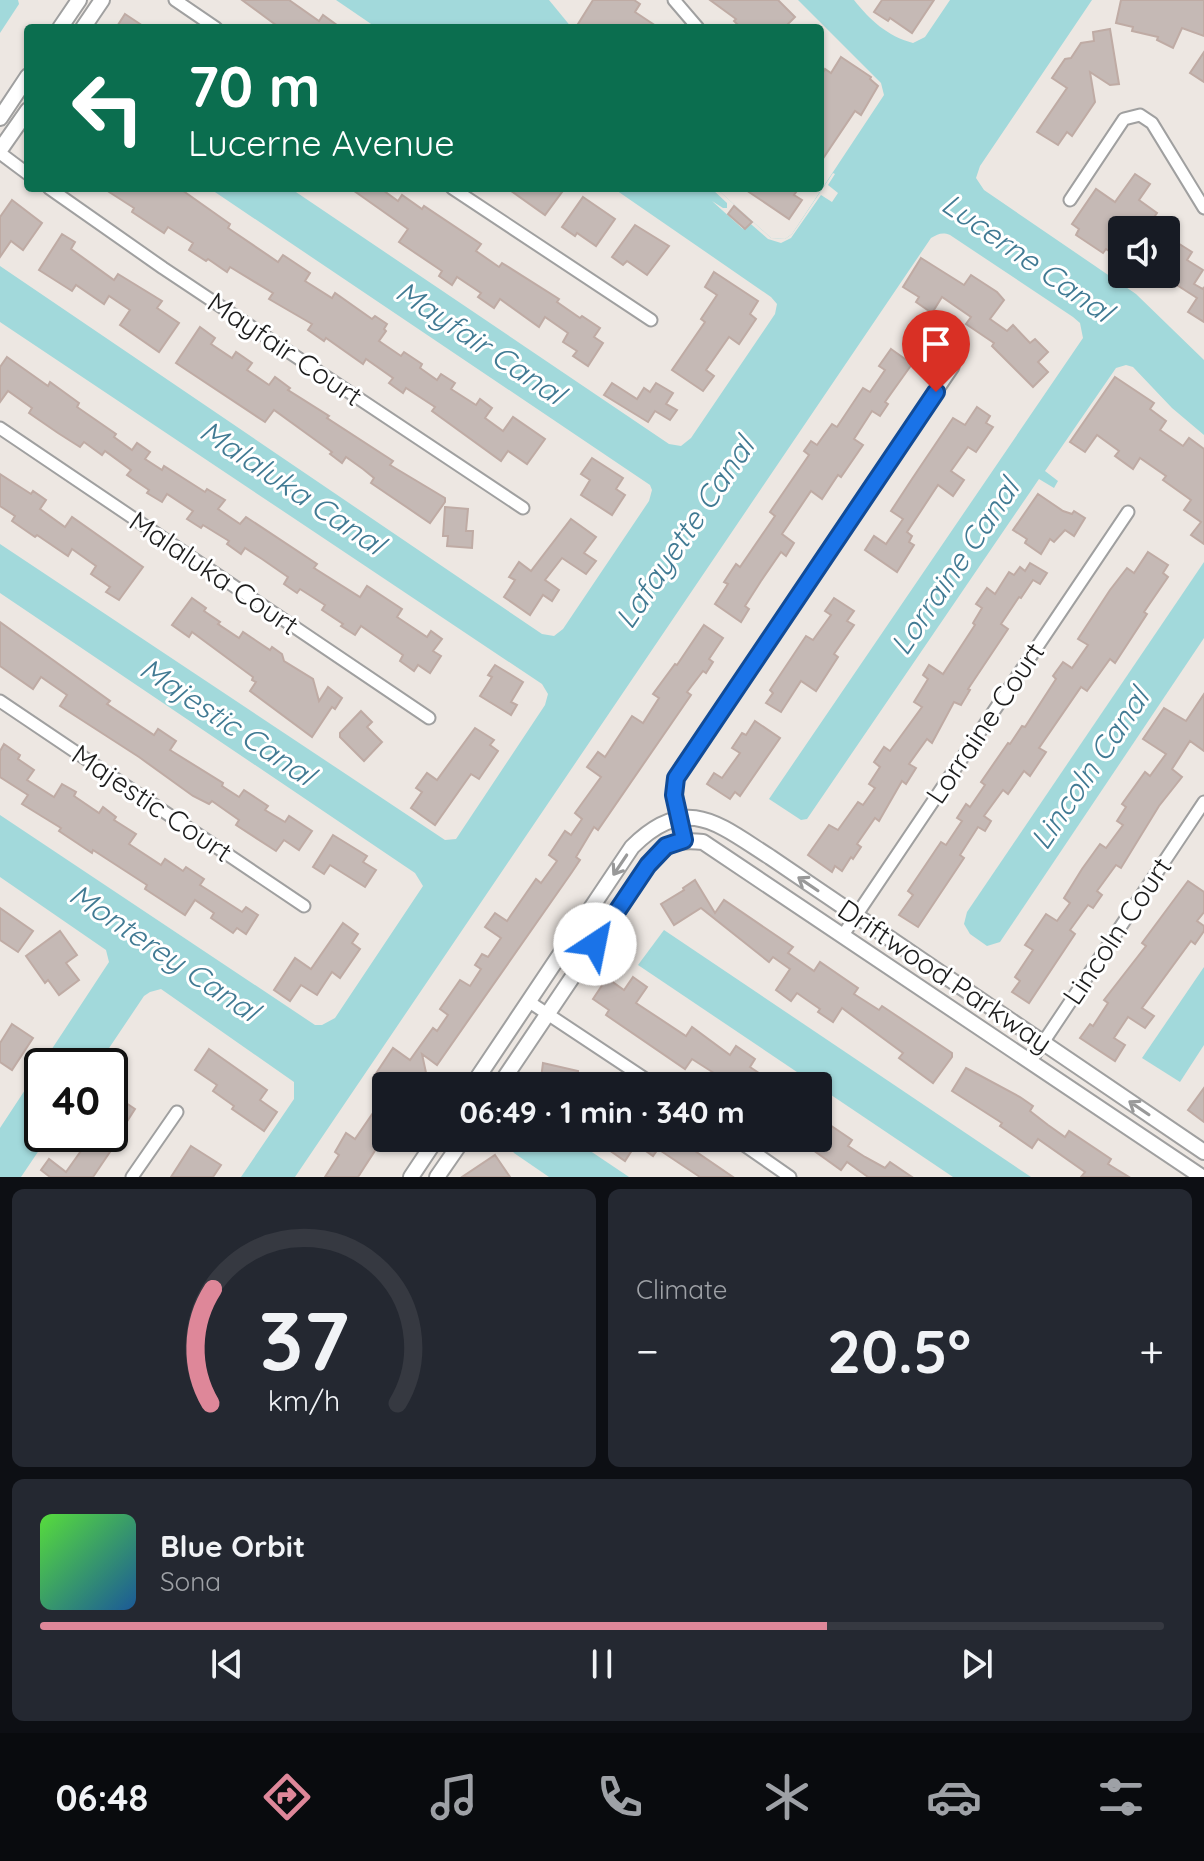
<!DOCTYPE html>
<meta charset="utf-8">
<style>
:root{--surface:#171b24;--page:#242831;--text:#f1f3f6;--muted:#9ea1a6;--line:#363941;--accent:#de8799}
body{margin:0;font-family:Quicksand,sans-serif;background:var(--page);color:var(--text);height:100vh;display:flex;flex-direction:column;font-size:30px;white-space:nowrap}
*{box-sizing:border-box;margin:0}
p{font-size:26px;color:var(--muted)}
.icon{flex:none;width:44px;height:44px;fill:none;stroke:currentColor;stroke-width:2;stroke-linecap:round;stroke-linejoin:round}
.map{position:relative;height:1177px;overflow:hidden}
.details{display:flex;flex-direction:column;gap:12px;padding:12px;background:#0d0f14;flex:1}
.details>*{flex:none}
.hud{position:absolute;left:24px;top:24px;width:800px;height:168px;border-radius:8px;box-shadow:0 2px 6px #0004;background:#0b6e4f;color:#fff;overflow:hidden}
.fabs{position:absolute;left:1108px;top:216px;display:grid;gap:16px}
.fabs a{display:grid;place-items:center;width:72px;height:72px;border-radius:8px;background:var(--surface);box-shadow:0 2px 6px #0004;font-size:40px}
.speed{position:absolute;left:24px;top:1048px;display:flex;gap:16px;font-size:40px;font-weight:700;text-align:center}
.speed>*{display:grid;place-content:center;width:104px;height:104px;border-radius:50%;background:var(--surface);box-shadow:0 2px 6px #0004;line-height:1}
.speed .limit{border:4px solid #111;border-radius:12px;background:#fff;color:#111}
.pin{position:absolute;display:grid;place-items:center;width:68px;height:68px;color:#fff;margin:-82px -34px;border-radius:50% 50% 50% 0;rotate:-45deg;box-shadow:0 0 8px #0007}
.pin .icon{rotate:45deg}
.me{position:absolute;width:88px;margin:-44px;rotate:34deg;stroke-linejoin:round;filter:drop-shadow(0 0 6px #0008)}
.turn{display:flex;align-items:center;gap:28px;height:168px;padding:0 32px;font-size:36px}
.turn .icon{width:104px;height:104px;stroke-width:2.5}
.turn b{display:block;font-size:56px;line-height:68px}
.big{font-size:60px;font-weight:800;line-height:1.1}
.details .tile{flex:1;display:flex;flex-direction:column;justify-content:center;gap:12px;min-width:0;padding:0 28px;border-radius:12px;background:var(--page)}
.details .dial{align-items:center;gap:0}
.dial svg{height:208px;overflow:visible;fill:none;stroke:var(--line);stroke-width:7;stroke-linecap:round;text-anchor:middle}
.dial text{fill:var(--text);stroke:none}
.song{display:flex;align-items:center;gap:24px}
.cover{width:96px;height:96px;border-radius:12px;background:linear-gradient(135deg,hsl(110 70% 55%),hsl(210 70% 35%))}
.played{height:8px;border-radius:4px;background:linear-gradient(90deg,var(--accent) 70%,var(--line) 70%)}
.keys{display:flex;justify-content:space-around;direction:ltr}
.heat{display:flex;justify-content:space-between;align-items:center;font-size:44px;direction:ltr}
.details .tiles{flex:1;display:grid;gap:12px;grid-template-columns:1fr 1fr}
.tile:last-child{grid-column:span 2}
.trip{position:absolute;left:372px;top:1072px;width:460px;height:80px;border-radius:8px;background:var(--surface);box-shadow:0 2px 6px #0004;font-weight:800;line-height:80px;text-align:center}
.tabs{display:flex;height:128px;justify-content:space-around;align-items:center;background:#090b0e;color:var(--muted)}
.tabs .icon{width:56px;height:56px}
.tabs .selected{color:var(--accent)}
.tabs b{font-size:36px;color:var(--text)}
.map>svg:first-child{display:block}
.water{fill:#a2d9db}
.pier{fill:#ede7e2}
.building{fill:#c5b9b5;stroke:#bfaba4;stroke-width:2}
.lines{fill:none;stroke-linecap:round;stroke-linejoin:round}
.minor-casing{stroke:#a0a0a0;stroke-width:15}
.tertiary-casing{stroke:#a0a0a0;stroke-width:18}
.minor{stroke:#fff;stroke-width:11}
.tertiary{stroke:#fff;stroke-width:14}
.oneway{stroke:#999}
.route-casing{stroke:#114b97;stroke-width:20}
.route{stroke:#1a73e8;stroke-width:14}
.labels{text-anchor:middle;stroke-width:6;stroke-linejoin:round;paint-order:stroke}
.street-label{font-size:28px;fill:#1c1c1c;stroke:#fff}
.water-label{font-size:30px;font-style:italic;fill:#417a93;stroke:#fff}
</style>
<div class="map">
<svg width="1204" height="1177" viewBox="0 0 1204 1177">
<rect width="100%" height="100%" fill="#ede7e2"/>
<!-- water -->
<g class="water">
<path d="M0 0H18L19 4 0 33Z"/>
<path d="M336 0H549L572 28H377Z"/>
<path d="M798 0H854C870 20 887 36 913 43L925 37 950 0H1092L980 166 976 178 984 190 1136 294 1204 360V435L1172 408 1133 367 1126 365 1116 368 1045 471 1058 481 1054 488 1039 479 807 819 801 820 769 799 1083 338 1080 323 1073 317 950 235C942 232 938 234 931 238L295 1177H241L294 1099V1082L161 989 150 992 144 996 97 1066H42V1134H50L21 1177H0V1128L109 962 106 950 0 877V815L315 1025H322L335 1018 423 886 415 873 0 593V544L445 840 456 839 460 833 545 705 548 694 542 684 0 322V266L542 634 554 636 563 629 649 501 652 490 650 485 209 188H290L669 444 681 446 691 438 775 314 777 304 771 297 613 188H716L771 238 785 239 792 234 884 95 881 83Z"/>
<path d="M1204 562V638L1000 942 987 946 970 934 964 924 967 912Z"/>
<path d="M664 930 1031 1177H953L638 965Z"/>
<path d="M1204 967V1045L1180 1082 1142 1058Z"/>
<path d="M518 1138H571L629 1177H549L514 1153 511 1149Z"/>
</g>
<!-- pier -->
<path class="pier" d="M833 173 835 174 828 185 838 193 832 202 821 195 791 238 781 243 768 239 736 211 743 229 712 201 723 208H727V203L712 189 716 188 771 238 785 239 792 234Z"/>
<!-- building -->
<g class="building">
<path d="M242 0H289L319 21 323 15 341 28H280Z"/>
<path d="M593 0H634L640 4 635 12 659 28H584L578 24Z"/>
<path d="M710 0H778L795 17 784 28H741L734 21 736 19Z"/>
<path d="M882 0H934L912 33 890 18 888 21 874 12Z"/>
<path d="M1121 0H1204V36L1182 28 1173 48 1157 40 1158 37 1132 31 1133 27 1116 23Z"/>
<path d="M125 14 146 28H116Z"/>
<path d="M1110 29 1119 84 1110 85 1090 72 1095 102 1072 136 1067 132 1058 145 1037 132 1067 88 1052 78 1065 59 1071 58 1081 43 1094 41 1093 32Z"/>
<path d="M1204 52V82L1190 73Z"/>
<path d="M841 57 871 77 870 79 878 86 861 115 855 111 820 163V78L825 69 831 73Z"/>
<path d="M1135 174 1150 184 1139 200 1157 213 1145 230H1122V260L1106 249 1103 253 1076 235 1079 229 1072 224 1096 189 1115 202Z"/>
<path d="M103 188H179L230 224 228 228 278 262 283 255 310 273 305 281 332 298 335 293 372 319 375 316 387 324 384 329 386 331 379 341 401 356 404 352 422 364 420 368 437 380 441 374 455 383 451 389 476 405 480 399 492 408 485 418 503 431 513 417 545 439 527 464 508 451 501 461 432 411 435 407 406 388 403 393 389 383 393 378 366 359 363 364 326 338 324 341 308 330 312 324 269 299 273 293 230 267 227 272 208 259 206 261 189 250 193 243 168 227 164 233 132 212 134 208Z"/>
<path d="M350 188H380L398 201 402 195 422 209 424 206 481 244 476 251 499 267 502 263 559 299 557 302 580 318 582 316 600 328 594 337 603 343 588 366 573 356 577 351 563 342 568 333 545 317 539 327 500 299 494 308 478 297 481 293 457 277 452 285 439 276 442 271 399 242 408 229Z"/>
<path d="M507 188H565L545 215Z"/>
<path d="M743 188H799L794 195 802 200 789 219Z"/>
<path d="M583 197 615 219 596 246 577 233 575 236 562 227Z"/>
<path d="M12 200 42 223 23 250 11 241 0 257V217Z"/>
<path d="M734 206 752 222 745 229 728 214Z"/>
<path d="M635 225 669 246 647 275 627 261 623 265 612 257Z"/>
<path d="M62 234 75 242 71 249 114 280 118 274 162 301 157 308 179 323 159 352 120 325 130 310 109 296 104 304 76 285 72 291 39 270Z"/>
<path d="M1166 240 1174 246 1176 242 1192 252 1187 260 1203 270 1194 284 1203 289 1204 287V322L1188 312 1197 298 1166 278Z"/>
<path d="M921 258 964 285 971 275 997 292 1004 300 990 319 1007 331 1013 325 1030 343 1035 339 1048 352 1038 362 1048 372 1033 387 992 346 994 343 966 324 971 317 942 297 932 313 916 302 919 297 903 287Z"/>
<path d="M714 272 758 301 750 314 756 319 739 344 729 337 706 370 714 376 703 391 672 370 705 322 701 319 717 295 705 287Z"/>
<path d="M200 327 215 338 211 344 232 358 236 352 252 363 247 370 269 385 275 377 290 388 288 390 329 416 327 418 393 461 390 465 445 498V502L430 523 371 483 374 478 363 469 346 457 342 463 330 454 332 452 274 410 265 422 176 363Z"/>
<path d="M891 349 912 364 885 402 888 404 880 416 872 411 854 439 863 445 841 477 838 475 822 499 811 491 782 534 794 543 786 556 781 552 761 581 745 606 749 609 741 622 715 604 728 584 724 582 736 564 740 567 775 516 770 512 809 455 804 451 811 441 817 445 832 424 837 427 863 388 870 392 885 370 879 366Z"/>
<path d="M7 357 48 386 50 382 79 403 77 407 116 434 114 437 132 450 137 443 150 452 145 459 162 470 164 466 205 492 207 489 225 500 218 509 240 524 246 517 317 564 314 568 360 597 367 586 402 609 397 617 427 637 431 631 442 639 433 651 441 656 430 673 418 665 414 671 400 661 403 655 361 626 355 635 341 626 343 624 322 610 325 605 300 589 297 593 284 584 288 577 262 559 245 548 241 554 227 544 229 541 203 525 201 528 187 519 193 511 167 494 162 502 147 493 149 490 127 475 131 470 105 451 102 455 84 442 80 447 58 433 29 413 32 408 8 391 0 402V367Z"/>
<path d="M1115 377 1154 403 1150 409 1166 421 1160 430 1183 446 1189 438 1204 449V544L1191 535 1201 522 1184 510 1191 500 1163 480 1166 476 1140 458 1133 469 1115 456 1119 451 1097 435 1085 452 1070 442Z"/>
<path d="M612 383 637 399 644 388 650 392 656 383 673 393 666 404 677 410 670 420 655 411 648 422 604 395Z"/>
<path d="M977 407 990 416 986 423 993 427 976 452 968 447 951 471 964 480 953 496 938 485 907 532 912 536 909 542 914 545 897 572 865 550 874 536 886 544 903 519 891 511 912 479 953 418 965 425Z"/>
<path d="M592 458 623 478 616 489 625 495 612 515 581 495 590 480 581 474Z"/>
<path d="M0 474 31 494 33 491 46 500 40 509 65 527 72 517 143 567 119 600 106 592 110 587 91 574 96 566 72 549 68 556 37 535 35 537 12 521 15 516 0 506Z"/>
<path d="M1038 494 1063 511 1072 514 1074 511 1085 518 1074 536 1065 530 1054 542 1050 539 1041 554 1025 543 1027 539 1013 530Z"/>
<path d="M445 507 468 509 466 531H473L472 548 447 546 448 536H443Z"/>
<path d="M571 519 596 537 584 553 596 561 586 574 562 558 545 580 559 590 552 601 543 595 530 615 504 597 515 580 509 577 519 562 531 571Z"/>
<path d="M1148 552 1168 565 1163 573 1168 577 1144 612 1147 614 1115 663 1110 659 1087 691 1081 687 1039 748 1046 752 1030 776 1024 771 1008 794 1003 790 984 816 991 821 985 831 978 827 960 855 964 858 918 927 899 915 913 895 908 891 941 842 946 845 962 821 957 818 966 804 970 807 985 785 981 782 1008 743 1010 744 1022 726 1025 727 1056 679 1053 676 1063 662 1072 668 1088 645 1078 639 1110 590 1127 568 1134 573Z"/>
<path d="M1030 563 1047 573 1040 584 1033 580 1021 598 1019 597 1001 624 1008 629 968 689 970 690 961 705 954 702 932 743 927 739 909 764 916 768 906 784 902 781 879 821 875 818 857 844 861 847 853 859 851 857 842 871 835 866 832 872 808 855 829 825 838 830 858 802 863 805 875 788 869 784 880 767 874 762 884 747 890 751 922 707 914 702 928 679 923 675 929 665 943 674 975 625 973 623 982 608 976 604 987 588 995 594 1009 572 1014 575 1020 567 1025 571Z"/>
<path d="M192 598 206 608 204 611 220 622 218 624 239 638 243 632 270 650 272 647 282 654 284 661 313 679 319 701 328 687 342 698 335 709 332 707 312 737 250 691 256 682 252 680 253 677 192 632 189 637 172 625Z"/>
<path d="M834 598 854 611 847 621 854 625 834 654 838 657 816 691 801 681 781 712 766 703 773 693 770 690 806 636 813 640 831 615 825 611Z"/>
<path d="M0 622 110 701 107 704 154 735 158 729 176 741 170 750 223 783 222 786 239 797 244 790 268 806 265 810 285 822 289 816 312 831 299 850 284 840 276 851 236 825 239 820 212 801 209 804 193 796 139 757 60 706 67 695 41 677 33 689 0 666Z"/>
<path d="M704 625 723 638 709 659 713 662 706 673 703 671 687 692 691 695 598 830 594 827 576 857 580 860 572 872 437 1065 422 1054 428 1082 421 1086H385L373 1078 393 1048 410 1060 433 1028 437 1031 448 1015 440 1009 460 980 470 986 481 969 475 965 482 954 488 957 501 938 485 927 495 913 507 921 536 879 541 883 557 861 549 855 565 831 571 835 582 819 575 813 601 777 587 767 598 752 605 757 632 716 643 723 659 698 653 694 675 664 677 665Z"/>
<path d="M495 665 523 682 511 702 517 705 511 715 480 696 492 677 488 675Z"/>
<path d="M1204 694V751L1190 741 1172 769 1182 777 1159 806 1121 868 1116 865 1097 891 1102 895 1093 908 1088 905 1070 930 1075 934 1029 1003 1012 992 1020 981 1015 977 1033 950 1025 945 1046 914 1057 921 1070 903 1064 898 1082 869 1100 844 1106 848 1123 825 1117 821 1126 807 1122 804 1145 772 1150 776 1166 754 1143 739 1164 708 1186 721Z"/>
<path d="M361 711 372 722 367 727 382 742 364 761 340 737V733Z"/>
<path d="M755 721 780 738 740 796 735 792 730 799 707 784 714 773 722 778 740 753 732 748 742 733 746 735Z"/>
<path d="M475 728 494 740 490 745 498 751 479 779 471 774 435 825 411 808 422 792 416 788 427 773 437 780Z"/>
<path d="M4 744 20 755 18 759 34 770 27 780 54 797 62 784 76 792 74 796 99 813 103 807 116 817 114 820 136 834 129 844 161 865 165 859 183 871 186 867 204 879 200 885 211 892 242 912 246 907 258 915 246 934 237 928 233 933 211 918 214 913 195 900 185 915 145 889 147 885 93 850 92 853 59 831 61 828 22 804 28 795 0 777V751Z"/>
<path d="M333 835 367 856 363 862 376 870 365 887 330 865 324 874 313 867Z"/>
<path d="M695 880 715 913 724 900 793 947 788 953 814 971 820 962 858 988 854 994 879 1010 882 1006 952 1053V1057L933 1083 899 1058 903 1053 842 1008 833 1022 818 1012 820 1009 797 993 791 1001 776 990 790 969 773 957 769 962 701 908 674 925 661 904 684 890 683 888Z"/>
<path d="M1188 881 1204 892V912L1197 921 1204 926V931L1195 944 1191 941 1142 1008 1154 1016 1145 1028 1128 1017 1114 1038 1125 1045 1115 1061 1080 1038 1090 1024 1093 1026 1108 1003 1104 1000 1146 946 1142 943Z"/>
<path d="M0 908 33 931 18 952 0 940Z"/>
<path d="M343 923 358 934 352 943 360 949 340 978 332 972 317 995 301 985 290 1001 274 990 295 958 311 969Z"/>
<path d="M60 931 77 955 66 963 79 980 59 995 48 980 45 983 26 956Z"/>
<path d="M633 977 647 987 636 1003 686 1036 692 1027 730 1055 736 1046 755 1059 750 1067 765 1077 759 1086H709L717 1075 692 1059 685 1069 606 1015 609 1010 593 999 607 978 624 990Z"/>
<path d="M12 1024 33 1038 12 1070 0 1062V1043Z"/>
<path d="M209 1049 267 1090 260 1100 277 1112 264 1131 232 1109 234 1106 213 1091 217 1085 195 1070Z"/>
<path d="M543 1063 578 1071 577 1086H540Z"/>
<path d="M966 1068 1020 1097 1033 1106 1030 1111 1048 1125 1065 1137 1069 1131 1111 1159 1108 1164 1129 1177H1081L1085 1172 1038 1139 1032 1148 1000 1126 1002 1123 952 1091Z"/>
<path d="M1204 1088V1122L1188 1110Z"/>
<path d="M386 1094V1147L380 1143 358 1177H325L339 1155 335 1152 346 1133 355 1139Z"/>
<path d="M120 1099 135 1109 110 1148 112 1149 93 1177H50L41 1170 49 1159 66 1172 83 1148 75 1143 82 1134H110V1115Z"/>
<path d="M830 1125 852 1140 848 1146 865 1157 885 1168 890 1162 912 1177H868L847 1162 841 1170 813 1150Z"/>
<path d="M617 1138H676L733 1177H700L658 1149 653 1156 636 1144 625 1161 609 1150Z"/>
<path d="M191 1146 221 1165 213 1177H171Z"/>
<path d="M495 1155 510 1177H462Z"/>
</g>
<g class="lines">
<!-- minor casing -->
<g class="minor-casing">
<g id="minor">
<path d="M175 0 216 28"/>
<path d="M674 0 698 28"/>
<path d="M0 153 28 174"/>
<path d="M49 188 163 268 523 508"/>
<path d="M452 188 651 320"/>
<path d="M1070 200 1124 119 1140 115 1152 123 1204 208"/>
<path d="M0 428 429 718"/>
<path d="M0 701 304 906"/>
<path d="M684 840 674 795 676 778 953 367"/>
<path d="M843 935 1128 512"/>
<path d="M528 1001 656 1086"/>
<path d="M1030 1062 1204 802"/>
<path d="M734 1138 790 1177"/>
<path d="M132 1177 177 1112"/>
</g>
</g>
<!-- tertiary casing -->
<g class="tertiary-casing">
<g id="tertiary">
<path d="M60 28 79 0"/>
<path d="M83 28 102 0"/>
<path d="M0 118 28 76"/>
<path d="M0 150 28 110"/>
<path d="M472 1086 632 847C686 793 718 824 770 857L1204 1152"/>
<path d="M499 1086 648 865C667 844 673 839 703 842L1202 1177"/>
<path d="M411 1177 437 1138"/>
<path d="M437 1177 464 1138"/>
</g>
</g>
<!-- minor -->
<use href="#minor" class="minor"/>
<!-- tertiary -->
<use href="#tertiary" class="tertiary"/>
</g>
<!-- one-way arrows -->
<defs><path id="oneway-shaft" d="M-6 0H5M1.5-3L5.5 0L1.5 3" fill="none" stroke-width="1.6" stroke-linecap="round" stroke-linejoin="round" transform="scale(2)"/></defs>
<g class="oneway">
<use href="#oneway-shaft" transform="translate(620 865) rotate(124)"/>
<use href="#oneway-shaft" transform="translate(808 884) rotate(-146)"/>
<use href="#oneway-shaft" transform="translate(1139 1108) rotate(-146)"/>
</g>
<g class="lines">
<!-- route casing -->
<g class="route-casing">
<path id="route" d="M595 944 648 865 666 846 684 840 674 795 676 778 936 392"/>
</g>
<!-- route -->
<use href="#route" class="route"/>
</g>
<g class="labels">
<!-- street labels -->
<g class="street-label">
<text transform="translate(285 349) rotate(34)" y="10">Mayfair Court</text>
<text transform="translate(214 573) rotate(34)" y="10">Malaluka Court</text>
<text transform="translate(985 723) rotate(-56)" y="10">Lorraine Court</text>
<text transform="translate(152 803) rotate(34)" y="10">Majestic Court</text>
<text transform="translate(1117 931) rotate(-56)" y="10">Lincoln Court</text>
<text transform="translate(945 976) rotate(34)" y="10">Driftwood Parkway</text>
</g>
<!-- water labels -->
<g class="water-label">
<text transform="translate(1027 258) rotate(35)" y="10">Lucerne Canal</text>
<text transform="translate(480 343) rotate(34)" y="10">Mayfair Canal</text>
<text transform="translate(292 488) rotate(34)" y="10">Malaluka Canal</text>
<text transform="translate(685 533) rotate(-56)" y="10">Lafayette Canal</text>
<text transform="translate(955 567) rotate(-56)" y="10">Lorraine Canal</text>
<text transform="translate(227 722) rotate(34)" y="10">Majestic Canal</text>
<text transform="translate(1090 769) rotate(-56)" y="10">Lincoln Canal</text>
<text transform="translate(164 953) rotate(34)" y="10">Monterey Canal</text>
</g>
</g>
</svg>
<div class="fabs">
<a><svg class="icon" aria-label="sound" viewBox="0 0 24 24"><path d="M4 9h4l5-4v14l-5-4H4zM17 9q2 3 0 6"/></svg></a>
</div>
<div class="speed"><div class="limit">40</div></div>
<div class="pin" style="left:936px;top:392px;background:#d93025"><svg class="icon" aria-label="arrive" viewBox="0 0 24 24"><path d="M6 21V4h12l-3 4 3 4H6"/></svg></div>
<svg class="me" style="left:595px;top:944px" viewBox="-20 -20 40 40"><circle r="19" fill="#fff"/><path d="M0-13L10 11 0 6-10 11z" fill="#1a73e8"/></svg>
<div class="trip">06:49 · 1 min · 340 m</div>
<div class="hud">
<div class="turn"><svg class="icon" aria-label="left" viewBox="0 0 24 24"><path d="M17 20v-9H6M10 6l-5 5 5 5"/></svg><div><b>70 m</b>Lucerne Avenue</div></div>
</div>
</div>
<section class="details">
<div class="tiles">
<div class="tile dial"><svg viewBox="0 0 100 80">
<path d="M14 69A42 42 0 1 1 86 69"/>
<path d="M14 69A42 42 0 0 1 15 25" stroke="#de8799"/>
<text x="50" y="56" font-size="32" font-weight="700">37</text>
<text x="50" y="72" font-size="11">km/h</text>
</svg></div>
<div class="tile"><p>Climate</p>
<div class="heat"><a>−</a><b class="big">20.5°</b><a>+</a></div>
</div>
<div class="tile">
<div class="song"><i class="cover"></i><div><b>Blue Orbit</b><p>Sona</p></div></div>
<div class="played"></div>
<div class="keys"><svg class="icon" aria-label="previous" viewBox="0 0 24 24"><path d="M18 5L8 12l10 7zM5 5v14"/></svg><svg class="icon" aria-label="pause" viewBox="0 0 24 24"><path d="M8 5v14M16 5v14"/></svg><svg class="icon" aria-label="next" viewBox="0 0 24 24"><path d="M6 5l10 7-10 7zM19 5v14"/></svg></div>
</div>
</div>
</section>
<nav class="tabs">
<b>06:48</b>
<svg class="icon selected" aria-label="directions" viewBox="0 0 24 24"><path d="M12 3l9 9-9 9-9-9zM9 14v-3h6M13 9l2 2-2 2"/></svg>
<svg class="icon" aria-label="music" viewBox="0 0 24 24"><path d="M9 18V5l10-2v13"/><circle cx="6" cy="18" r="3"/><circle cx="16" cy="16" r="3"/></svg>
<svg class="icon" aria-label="phone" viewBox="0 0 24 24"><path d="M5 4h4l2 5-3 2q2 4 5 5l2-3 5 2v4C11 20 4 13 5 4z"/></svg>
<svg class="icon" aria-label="climate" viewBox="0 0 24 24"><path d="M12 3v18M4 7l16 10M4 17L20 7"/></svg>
<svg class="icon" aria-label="car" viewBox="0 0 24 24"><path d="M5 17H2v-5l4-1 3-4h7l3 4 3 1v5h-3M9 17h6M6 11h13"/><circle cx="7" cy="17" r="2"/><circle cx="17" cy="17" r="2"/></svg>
<svg class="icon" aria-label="filters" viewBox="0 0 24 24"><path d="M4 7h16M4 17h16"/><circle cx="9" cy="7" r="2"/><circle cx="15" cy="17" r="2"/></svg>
</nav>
